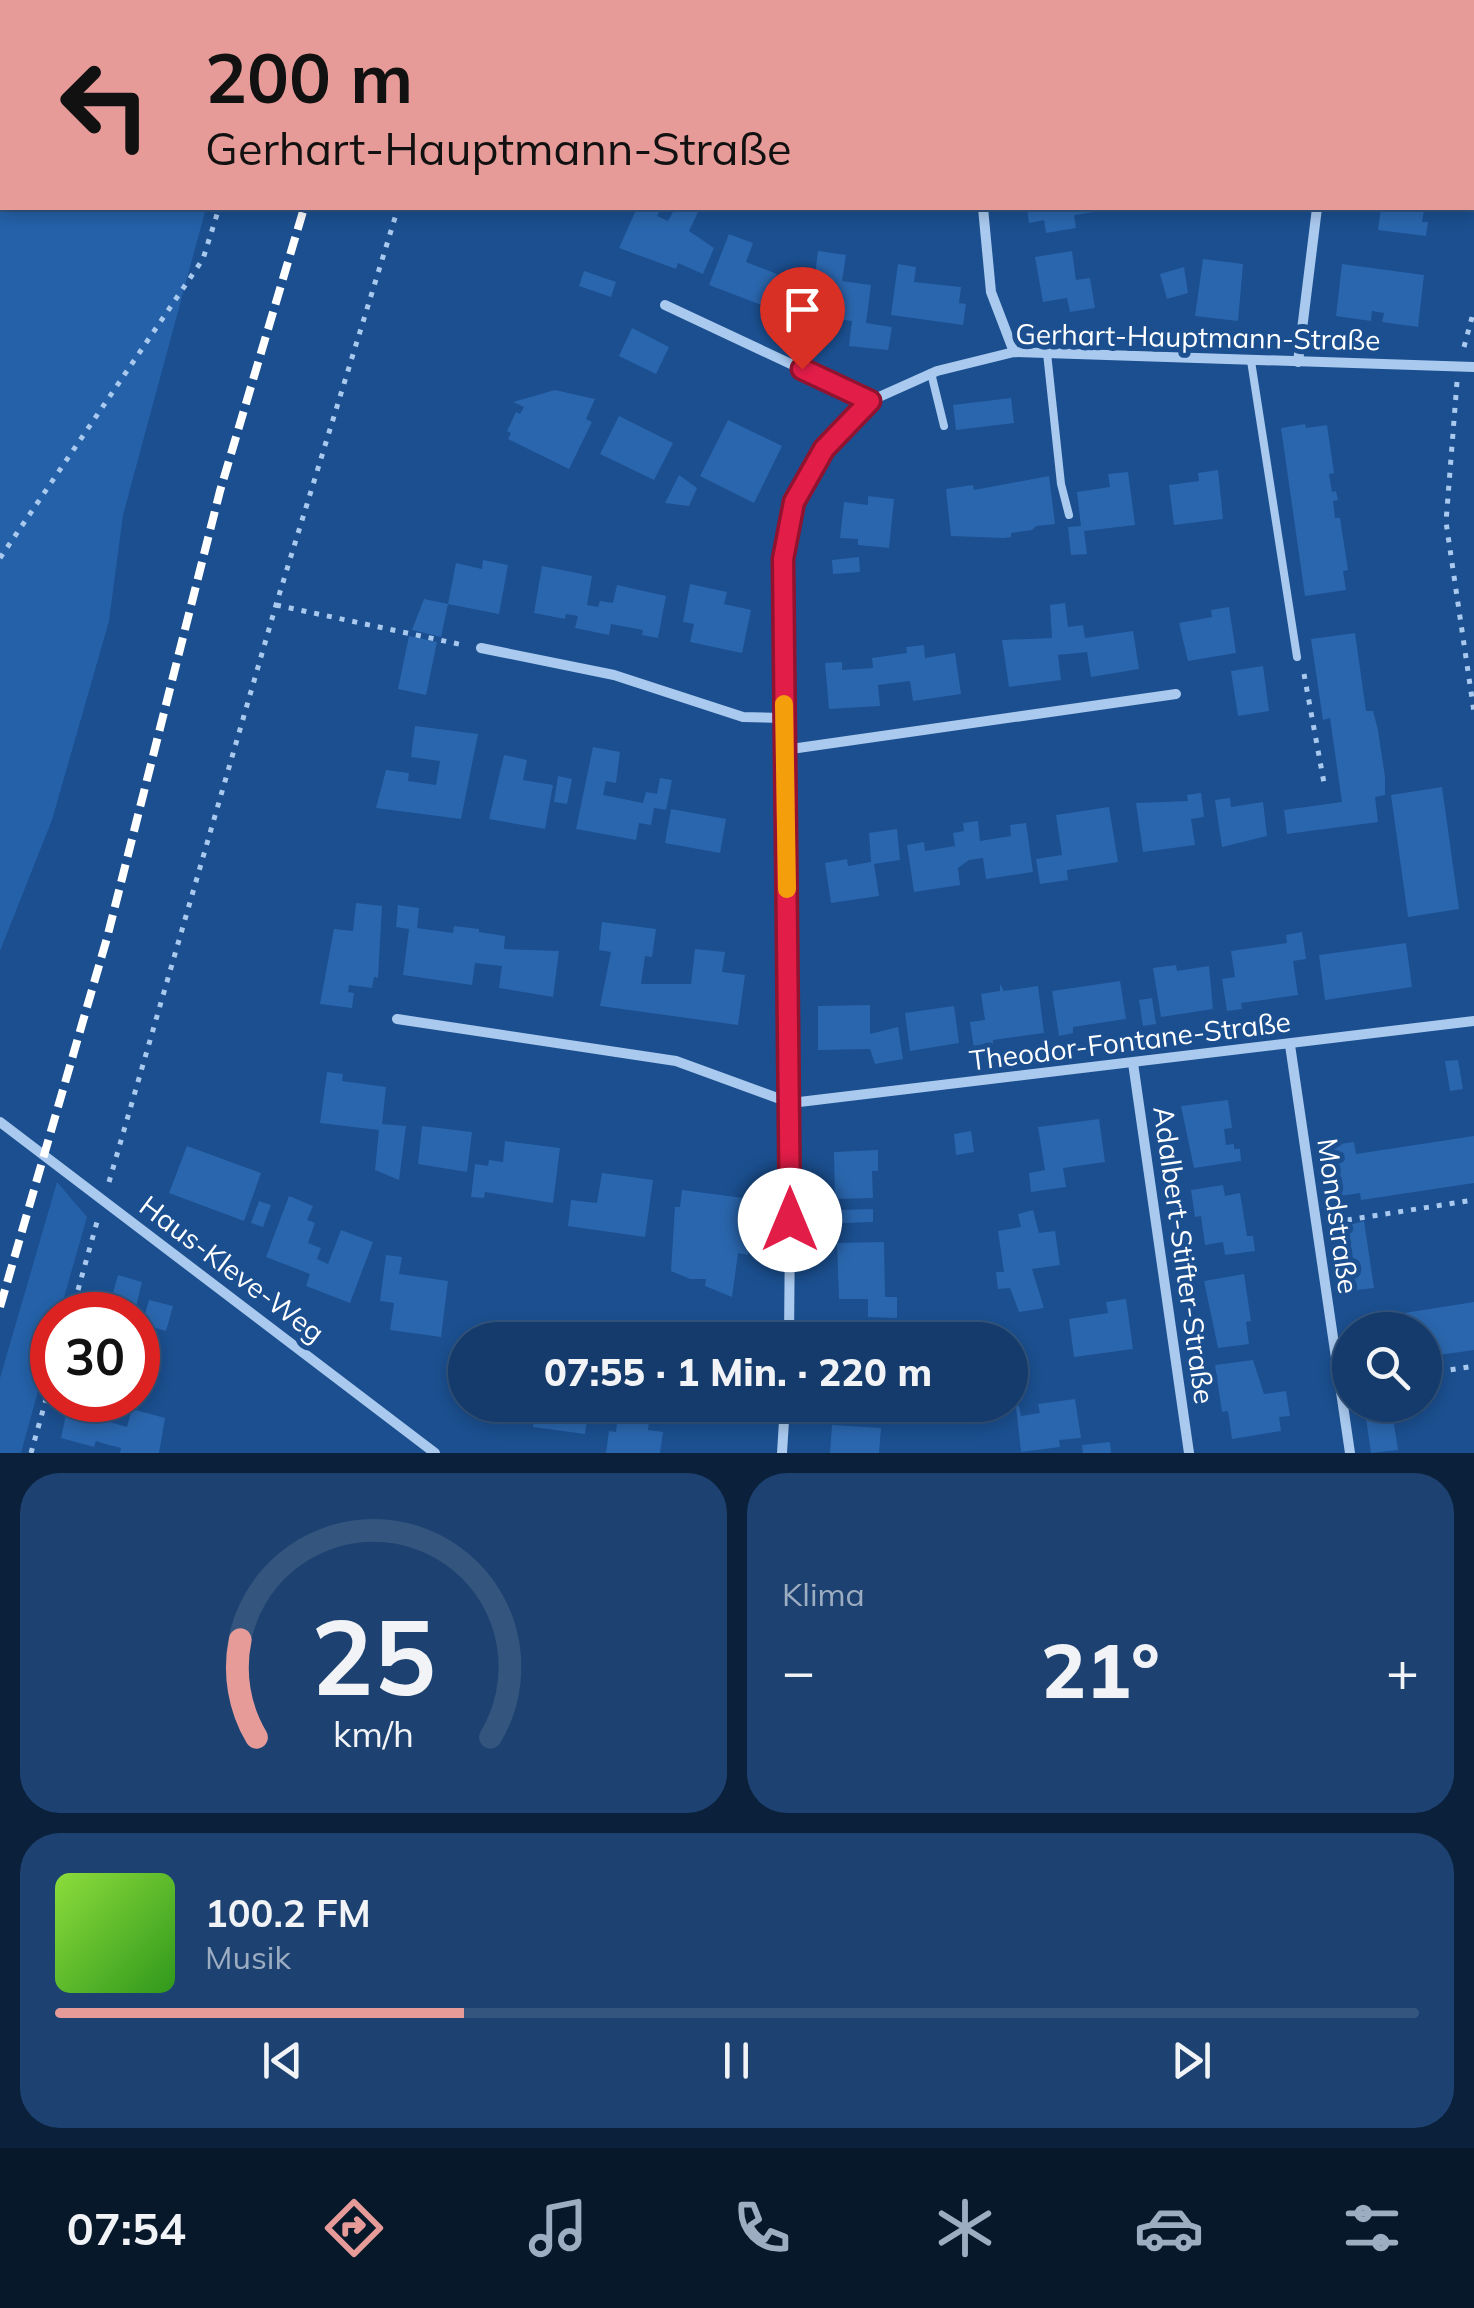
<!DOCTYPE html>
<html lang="de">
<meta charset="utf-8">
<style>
:root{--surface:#143b6b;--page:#1d4271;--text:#f1f3f6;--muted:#9dadc1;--line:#33557e;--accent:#e69b98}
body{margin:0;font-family:Mulish,sans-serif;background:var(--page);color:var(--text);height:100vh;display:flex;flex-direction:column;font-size:38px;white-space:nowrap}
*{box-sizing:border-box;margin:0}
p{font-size:32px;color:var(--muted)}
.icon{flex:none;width:55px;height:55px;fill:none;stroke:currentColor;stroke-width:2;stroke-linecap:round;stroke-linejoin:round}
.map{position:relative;height:1453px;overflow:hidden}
.drawer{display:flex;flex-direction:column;gap:20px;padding:20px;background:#0b203b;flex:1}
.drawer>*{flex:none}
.hud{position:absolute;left:0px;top:0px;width:1475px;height:210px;box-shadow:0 5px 15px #0003,0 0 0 2px var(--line);background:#e69b98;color:#111;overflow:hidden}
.fabs{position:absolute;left:1332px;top:1312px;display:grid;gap:20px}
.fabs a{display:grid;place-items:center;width:110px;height:110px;border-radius:50%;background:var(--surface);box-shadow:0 5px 15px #0003,0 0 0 2px var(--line);font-size:50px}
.speed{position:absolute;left:30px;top:1292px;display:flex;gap:20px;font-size:50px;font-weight:700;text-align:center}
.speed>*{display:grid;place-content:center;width:130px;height:130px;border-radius:50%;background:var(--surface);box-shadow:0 5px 15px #0003,0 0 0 2px var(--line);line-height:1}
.speed .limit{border:15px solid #d22;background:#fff;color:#111}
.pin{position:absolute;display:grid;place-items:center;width:85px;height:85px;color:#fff;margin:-102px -42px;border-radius:50% 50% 50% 0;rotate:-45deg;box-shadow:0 0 10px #0007}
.pin .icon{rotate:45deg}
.me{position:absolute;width:110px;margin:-55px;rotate:0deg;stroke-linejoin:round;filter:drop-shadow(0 0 8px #0008)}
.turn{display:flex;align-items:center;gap:35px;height:210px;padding:0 40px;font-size:45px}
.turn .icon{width:130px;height:130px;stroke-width:2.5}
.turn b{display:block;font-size:70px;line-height:85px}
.big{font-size:75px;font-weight:800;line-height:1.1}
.drawer .widget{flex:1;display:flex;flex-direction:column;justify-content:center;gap:15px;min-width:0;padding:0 35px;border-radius:40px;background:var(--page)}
.drawer .dial{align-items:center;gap:0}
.dial svg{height:260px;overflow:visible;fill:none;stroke:var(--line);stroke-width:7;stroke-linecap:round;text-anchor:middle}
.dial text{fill:var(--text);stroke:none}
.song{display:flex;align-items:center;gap:30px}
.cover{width:120px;height:120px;border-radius:15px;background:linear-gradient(135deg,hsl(90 70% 55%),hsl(110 70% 35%))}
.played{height:10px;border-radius:5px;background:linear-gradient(90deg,var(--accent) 30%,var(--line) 30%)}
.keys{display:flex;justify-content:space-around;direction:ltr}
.heat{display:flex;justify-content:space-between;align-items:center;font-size:55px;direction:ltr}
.drawer .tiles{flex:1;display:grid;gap:20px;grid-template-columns:1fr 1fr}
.widget:last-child{grid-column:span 2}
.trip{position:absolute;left:448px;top:1322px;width:580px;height:100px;border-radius:50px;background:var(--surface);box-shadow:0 5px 15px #0003,0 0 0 2px var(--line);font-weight:800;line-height:100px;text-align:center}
.menu{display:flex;height:160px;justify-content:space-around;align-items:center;background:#08182b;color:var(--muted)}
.menu .icon{width:70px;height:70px}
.menu .active{color:var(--accent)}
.menu b{font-size:45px;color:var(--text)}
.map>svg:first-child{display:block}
.green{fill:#2461a8}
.building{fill:#2a66ad}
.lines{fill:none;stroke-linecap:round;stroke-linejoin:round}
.path{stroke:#a9c9ee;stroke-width:5;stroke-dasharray:5 8;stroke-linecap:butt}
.service{stroke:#a9c9ee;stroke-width:8}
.minor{stroke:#a9c9ee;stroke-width:10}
.rail{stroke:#fff;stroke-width:8;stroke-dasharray:18 8;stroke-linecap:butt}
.route-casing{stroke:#92132f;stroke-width:25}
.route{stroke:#e11d48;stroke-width:18}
.slow{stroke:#f59e0b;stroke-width:18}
.labels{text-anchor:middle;stroke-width:10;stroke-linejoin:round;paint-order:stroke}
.street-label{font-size:28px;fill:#fff;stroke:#1b4f8f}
</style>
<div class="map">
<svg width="1474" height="1453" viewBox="0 0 1474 1453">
<rect width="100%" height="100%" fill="#1b4f8f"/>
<!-- green -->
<g class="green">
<path d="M0 0H262L2 2V208H206L123 515 109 621 52 820 0 951Z"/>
<path d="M57 1182 87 1217 59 1315H52V1340L21 1453H0V1378Z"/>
</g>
<!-- building -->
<g class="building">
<path d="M637 208H661L657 216 668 221 675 208H700L689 231 714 248 703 274 678 263 676 269 619 248Z"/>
<path d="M1027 208H1107V210L1074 215 1076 228 1046 233 1044 220 1029 223Z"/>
<path d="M1381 208H1418L1424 211 1422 222H1428L1426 236 1378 230Z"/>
<path d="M729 234 753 243 746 262 777 274 764 306 709 285Z"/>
<path d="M818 251 846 255 842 281 871 285 866 323 892 327 888 350 849 346 852 321 801 314 794 329 774 320 781 304 799 311 804 273 815 274Z"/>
<path d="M1072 251 1076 280 1090 278 1095 308 1070 312 1067 298 1043 302 1035 257Z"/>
<path d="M1203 259 1243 264 1238 321 1195 316Z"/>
<path d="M898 264 916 267 914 282 961 287 959 303 966 304 963 325 891 315Z"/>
<path d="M1342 264 1424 275 1418 327 1382 322 1384 313 1372 311 1371 321 1336 316Z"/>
<path d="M1184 267 1188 293 1167 299 1160 274Z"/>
<path d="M584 271 616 282 611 297 579 286Z"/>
<path d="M632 328 669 347 656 374 619 356Z"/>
<path d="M555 390 595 399 586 419 592 422 569 469 508 439 511 433 507 431 516 412 520 414 524 407 513 402Z"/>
<path d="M1011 398 1014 423 956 430 953 405Z"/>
<path d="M619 416 673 443 654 480 600 454Z"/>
<path d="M728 420 782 446 754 503 700 476Z"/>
<path d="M1305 424 1306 428 1327 425 1334 473 1329 474 1332 492 1336 491 1338 500 1333 501 1335 518H1340L1348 570 1343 571 1346 590 1305 596 1281 428Z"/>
<path d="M1218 470 1223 519 1174 525 1169 485 1199 481 1198 473Z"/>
<path d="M1128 472 1135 525 1084 531 1087 554 1071 555 1068 527 1081 526 1077 492 1110 487 1108 474Z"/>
<path d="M679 475 697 488 689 506 665 503Z"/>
<path d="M1049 476 1055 524 1036 526 1032 530 1011 533V537L1004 538 951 536 946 489 973 485 974 490Z"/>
<path d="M868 496 894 499 889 548 858 545V539L840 538 844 502 868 505Z"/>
<path d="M859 557 860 572 833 574 832 560Z"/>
<path d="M483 560 508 565 499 614 448 604 456 563 482 569Z"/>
<path d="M542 566 592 576 587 605 598 607 600 601 613 603 617 585 666 596 658 638 642 635 643 630 611 624 609 635 575 628 578 616 566 614 565 619 534 613Z"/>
<path d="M690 584 727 592 724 604 751 610 742 653 690 642 694 624 683 622Z"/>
<path d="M424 599 448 604 441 637 412 630Z"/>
<path d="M1065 603 1068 627 1083 625 1085 638 1133 631 1139 669 1091 677 1087 652 1058 655 1061 680 1009 687 1002 640 1052 638 1050 605Z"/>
<path d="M1229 607 1236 653 1188 661 1179 623 1212 617 1211 610Z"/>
<path d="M1355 633 1366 711H1373L1378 730 1385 777V795L1375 797 1378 822 1287 834 1284 810 1342 802 1330 718 1323 720 1311 639Z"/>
<path d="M409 636 437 642 426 695 398 689Z"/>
<path d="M924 645 925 658 955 653 961 694 913 701 910 681 878 685 880 706 829 709 825 663 842 662V670L873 668 872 658 907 653 906 647Z"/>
<path d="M1263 666 1269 711 1238 716 1231 671Z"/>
<path d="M415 726 478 734 461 819 376 808 386 770 409 773 408 781 436 785 440 761 411 757Z"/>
<path d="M593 747 620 752 616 783 606 781 603 795 643 803 646 792 657 794 660 778 672 780 666 810 654 808 651 825 639 823 636 840 576 829Z"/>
<path d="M504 755 527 760 523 780 553 785 545 829 489 819Z"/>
<path d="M558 776 572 779 567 804 554 802Z"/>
<path d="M1442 787 1459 909 1408 917 1391 795Z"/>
<path d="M1201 793 1204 817 1191 819 1195 845 1143 852 1136 803 1188 801 1187 795Z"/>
<path d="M1230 798 1231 807 1263 802 1267 836 1222 847 1215 800Z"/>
<path d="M1109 807 1118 862 1067 870 1068 880 1040 884 1036 859 1062 855 1056 815Z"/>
<path d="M671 809 726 819 720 853 665 843Z"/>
<path d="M978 821 980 841 1011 836 1010 825 1026 823 1033 872 986 879 983 858 969 860 958 868 960 885 914 892 907 845 924 842 925 851 955 846 953 833 964 831 963 823Z"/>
<path d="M897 829 900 860 874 864 879 896 831 903 825 863 847 859 848 866 871 862 869 833Z"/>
<path d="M356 903 382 906 378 978 374 977 372 988 349 985 348 992 354 993 352 1008 320 1004 334 929 353 931Z"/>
<path d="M398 905 419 908 417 928 453 933 454 926 479 929V932L505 936 504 949 559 951 553 997 499 988 502 966 475 963 472 985 403 975 409 929 396 927Z"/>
<path d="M602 922 656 929 652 957 645 956 641 984H691L695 949 725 952 722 972 745 975 738 1025 600 1006 611 952 599 950Z"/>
<path d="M1302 932 1306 959 1293 961 1298 995 1241 1003 1242 1009 1227 1011 1222 979 1235 977 1231 951 1287 943 1286 935Z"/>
<path d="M1406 943 1412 987 1325 1000 1319 955Z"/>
<path d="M1176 965 1177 971 1209 966 1213 1009 1161 1017 1153 968Z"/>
<path d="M1120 981 1126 1019 1073 1027V1033L1059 1036 1052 991Z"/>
<path d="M1000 984 1004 991 1038 986 1044 1033 993 1040V1046L974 1049 970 1022 985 1020 981 994 1000 991Z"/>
<path d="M1152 998 1156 1024 1143 1026 1139 1000Z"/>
<path d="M870 1005V1034L898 1027 903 1059 875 1064 870 1049 818 1050V1006Z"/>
<path d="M954 1006 959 1043 910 1051 905 1013Z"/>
<path d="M1458 1060 1463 1089 1450 1091 1445 1061Z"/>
<path d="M327 1072 343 1074 342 1081 386 1087 382 1124 406 1126 399 1180 375 1170 379 1130 320 1123Z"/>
<path d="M1228 1100 1232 1128 1224 1129 1226 1145 1234 1144V1149H1240L1241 1161 1194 1168 1181 1106Z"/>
<path d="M1099 1119 1105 1162 1063 1168 1066 1187 1031 1192 1029 1173 1045 1170 1038 1127Z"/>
<path d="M422 1126 472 1132 467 1172 418 1164Z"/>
<path d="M971 1131 974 1152 956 1155 954 1134Z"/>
<path d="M1474 1136V1183L1361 1200 1360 1193 1334 1197 1326 1146 1354 1142 1356 1154Z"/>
<path d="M505 1141 560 1148 553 1203 485 1192 484 1198 471 1197 475 1164 488 1166 489 1160 503 1162Z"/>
<path d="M187 1146 261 1173 244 1221 169 1193Z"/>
<path d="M878 1150V1171H872L873 1198 835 1199 834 1152Z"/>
<path d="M602 1173 653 1180 645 1237 568 1226 571 1200 597 1203Z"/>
<path d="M1223 1185 1225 1196 1240 1193 1247 1236H1253L1255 1251 1225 1255 1223 1242 1205 1245 1201 1216 1195 1217 1191 1190Z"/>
<path d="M682 1190 751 1199 748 1255 738 1253 732 1297 705 1286 706 1279H690L671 1271 675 1207H680Z"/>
<path d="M289 1196 313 1206 307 1220 315 1223 308 1243 321 1248 317 1259 328 1264 341 1230 373 1242 350 1303 306 1286 310 1274 266 1257Z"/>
<path d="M259 1201 271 1205 263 1227 251 1223Z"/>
<path d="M873 1209V1222L842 1223V1210Z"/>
<path d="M1033 1210 1039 1233 1055 1231 1060 1265 1032 1269 1044 1308 1019 1312 1010 1288 998 1289 996 1272H1004L998 1231 1021 1227 1018 1214Z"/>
<path d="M1364 1221 1374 1288 1348 1291 1338 1228Z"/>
<path d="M884 1242 885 1297H897V1318L868 1317V1299H839L837 1243Z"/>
<path d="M386 1255 402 1257 399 1274 448 1281 441 1337 390 1330 394 1303 380 1301Z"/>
<path d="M1244 1274 1251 1321 1246 1322 1249 1344 1218 1348 1204 1281Z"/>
<path d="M118 1275 142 1282 136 1307 111 1300Z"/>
<path d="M1126 1299 1133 1349 1074 1357 1069 1319 1108 1313 1106 1302Z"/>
<path d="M149 1300 173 1306 166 1331 142 1324Z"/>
<path d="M1474 1302V1350L1425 1357V1330H1381L1379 1317Z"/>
<path d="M834 1328 877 1330V1340H833Z"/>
<path d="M469 1329 519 1335V1340H467Z"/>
<path d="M1253 1360 1264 1394 1286 1391 1290 1416 1279 1417 1281 1431 1232 1439 1228 1411 1222 1412 1215 1365Z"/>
<path d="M1075 1399 1081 1438 1059 1440 1060 1447 1021 1452 1016 1406H1019L1021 1416 1040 1413 1038 1404Z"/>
<path d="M69 1400H108L102 1420 127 1427 132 1409 165 1418 159 1453H120L121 1448 109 1445 96 1441 94 1447 61 1438Z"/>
<path d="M536 1405H589L585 1434 533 1427Z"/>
<path d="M619 1405H651L648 1430 663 1432 660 1453H606L609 1431 616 1432Z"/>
<path d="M848 1405H887L886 1414 848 1410Z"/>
<path d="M1364 1405H1391L1398 1450 1371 1453Z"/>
<path d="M832 1425 881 1428 879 1453H830Z"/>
<path d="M1110 1442 1111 1453H1083L1082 1445Z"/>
</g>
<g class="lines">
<!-- path -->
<g class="path">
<path d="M283 2V0"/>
<path d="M461 2 462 0"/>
<path d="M1464 347 1474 310"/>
<path d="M1457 382 1446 522 1474 712"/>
<path d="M0 558 203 259 219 208"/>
<path d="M276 605 463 645"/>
<path d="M1304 674 1324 783"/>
<path d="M109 1182 276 605 398 208"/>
<path d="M1334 1222 1474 1200"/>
<path d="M71 1315 97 1222"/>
<path d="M1425 1374 1474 1366"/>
<path d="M31 1453 52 1378"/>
</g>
<!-- service -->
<g class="service">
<path d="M1047 353 1061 484 1069 515"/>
<path d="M1251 361 1297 657"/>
<path d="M931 373 944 426"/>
</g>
<!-- minor -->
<g class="minor">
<path d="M991 2V0"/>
<path d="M1342 2 1343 0"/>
<path d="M983 208 991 292 1014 352"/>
<path d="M665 305 870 401"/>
<path d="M1298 362 1317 208"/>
<path d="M481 648 614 675 743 717 784 718"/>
<path d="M784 750 1176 694"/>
<path d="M397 1019 676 1061 791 1103 1474 1021"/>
<path d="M1290 1045 1350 1453"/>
<path d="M1133 1063 1189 1453"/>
<path d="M0 1122 435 1453"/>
<path d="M789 1340 791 1103 783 559 794 502 824 449 870 401 937 371 1014 352 1474 367"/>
<path d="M782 1453 785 1405"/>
</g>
<!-- rail -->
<g class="rail">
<path d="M365 2 366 0"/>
<path d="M0 1307 107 938 220 491 304 208"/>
</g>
</g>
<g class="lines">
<!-- route casing -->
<g class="route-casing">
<path id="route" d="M790 1220 783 559 794 502 824 449 870 401 802 369"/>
</g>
<!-- route -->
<use href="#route" class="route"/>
<!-- slow -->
<path class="slow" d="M784 704 787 889"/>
</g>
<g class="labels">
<!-- street labels -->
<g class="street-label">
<text transform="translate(1198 337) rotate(1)" y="10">Gerhart-Hauptmann-Straße</text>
<text transform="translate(1130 1041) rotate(-7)" y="10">Theodor-Fontane-Straße</text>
<text transform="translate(1338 1216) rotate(82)" y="10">Mondstraße</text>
<text transform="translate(1184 1255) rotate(82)" y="10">Adalbert-Stifter-Straße</text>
<text transform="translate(232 1269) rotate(37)" y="10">Haus-Kleve-Weg</text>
</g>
</g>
</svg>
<div class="fabs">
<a><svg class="icon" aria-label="search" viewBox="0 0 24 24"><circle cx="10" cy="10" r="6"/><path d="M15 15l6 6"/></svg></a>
</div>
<div class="speed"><div class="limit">30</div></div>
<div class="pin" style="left:802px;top:369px;background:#d93025"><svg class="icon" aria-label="arrive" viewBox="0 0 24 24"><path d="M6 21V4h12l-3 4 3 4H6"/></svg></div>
<svg class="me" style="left:790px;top:1220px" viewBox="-20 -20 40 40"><circle r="19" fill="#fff"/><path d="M0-13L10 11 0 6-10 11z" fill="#e11d48"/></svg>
<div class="trip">07:55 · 1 Min. · 220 m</div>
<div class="hud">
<div class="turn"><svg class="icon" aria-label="left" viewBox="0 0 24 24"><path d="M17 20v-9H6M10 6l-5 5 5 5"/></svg><div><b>200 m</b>Gerhart-Hauptmann-Straße</div></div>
</div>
</div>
<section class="drawer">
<div class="tiles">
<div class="widget dial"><svg viewBox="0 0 100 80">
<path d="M14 69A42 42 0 1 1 86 69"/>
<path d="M14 69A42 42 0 0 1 9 39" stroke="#e69b98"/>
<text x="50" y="56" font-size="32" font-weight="700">25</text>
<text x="50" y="72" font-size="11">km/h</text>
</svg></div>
<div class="widget"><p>Klima</p>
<div class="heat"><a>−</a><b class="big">21°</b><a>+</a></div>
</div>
<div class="widget">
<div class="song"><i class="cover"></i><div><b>100.2 FM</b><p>Musik</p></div></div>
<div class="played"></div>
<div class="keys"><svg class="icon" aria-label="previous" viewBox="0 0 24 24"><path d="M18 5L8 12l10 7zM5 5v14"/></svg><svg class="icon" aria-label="pause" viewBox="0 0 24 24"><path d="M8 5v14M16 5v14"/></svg><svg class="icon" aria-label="next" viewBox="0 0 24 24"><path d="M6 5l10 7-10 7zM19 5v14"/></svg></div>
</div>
</div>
</section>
<nav class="menu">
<b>07:54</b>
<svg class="icon active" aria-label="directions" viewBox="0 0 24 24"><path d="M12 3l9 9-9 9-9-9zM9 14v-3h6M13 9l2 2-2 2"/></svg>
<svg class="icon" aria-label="music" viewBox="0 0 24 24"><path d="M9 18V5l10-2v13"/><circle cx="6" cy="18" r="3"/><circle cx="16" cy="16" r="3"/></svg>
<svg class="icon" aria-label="phone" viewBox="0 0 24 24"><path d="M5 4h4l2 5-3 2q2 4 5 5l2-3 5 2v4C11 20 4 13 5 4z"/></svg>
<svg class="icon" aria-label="climate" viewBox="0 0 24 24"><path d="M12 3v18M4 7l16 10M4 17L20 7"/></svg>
<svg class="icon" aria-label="car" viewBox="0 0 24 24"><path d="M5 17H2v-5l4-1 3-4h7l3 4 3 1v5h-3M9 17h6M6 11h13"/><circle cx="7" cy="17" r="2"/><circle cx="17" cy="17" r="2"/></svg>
<svg class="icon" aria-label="filters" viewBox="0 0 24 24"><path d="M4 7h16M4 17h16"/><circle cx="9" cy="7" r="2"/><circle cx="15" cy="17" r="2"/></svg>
</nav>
